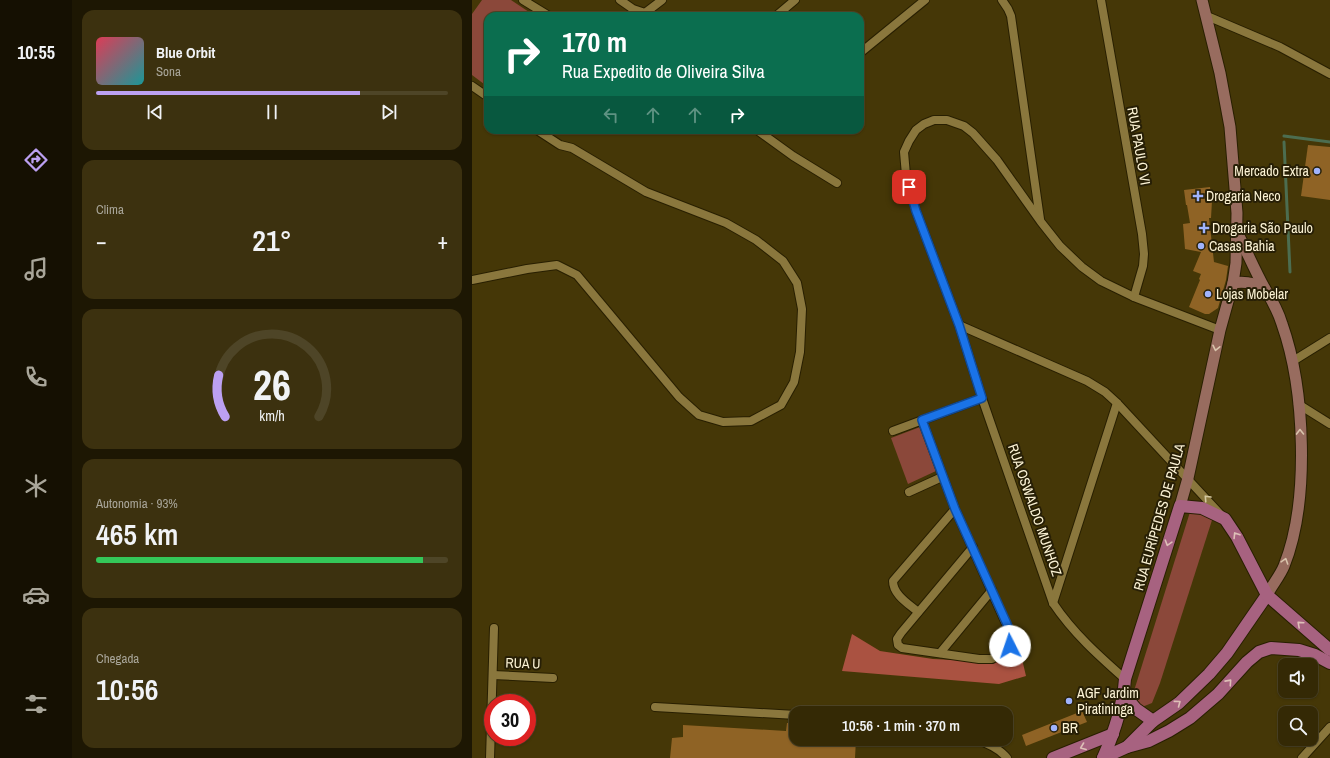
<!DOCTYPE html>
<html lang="pt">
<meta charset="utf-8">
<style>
:root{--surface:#342905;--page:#3c310f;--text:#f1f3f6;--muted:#a9a69a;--line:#4e4527;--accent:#bca0f2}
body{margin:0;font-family:"Archivo Narrow",sans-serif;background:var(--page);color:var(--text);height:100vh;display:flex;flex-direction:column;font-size:15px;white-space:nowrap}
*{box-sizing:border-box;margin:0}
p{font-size:13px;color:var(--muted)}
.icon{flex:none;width:22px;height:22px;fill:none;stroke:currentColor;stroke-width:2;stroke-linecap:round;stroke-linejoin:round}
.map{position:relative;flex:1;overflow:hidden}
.side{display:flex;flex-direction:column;gap:10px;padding:10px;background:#1d1703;width:400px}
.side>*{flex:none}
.guide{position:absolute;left:12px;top:12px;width:380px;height:122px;border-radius:12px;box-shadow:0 1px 3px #0004,0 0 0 1px var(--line);background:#0b6e4f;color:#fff;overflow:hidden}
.controls{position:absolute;left:806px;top:658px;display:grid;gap:8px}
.controls a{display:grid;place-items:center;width:40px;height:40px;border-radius:8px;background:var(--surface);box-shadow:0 1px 3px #0004,0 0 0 1px var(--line);font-size:20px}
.speed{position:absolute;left:12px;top:694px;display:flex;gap:8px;font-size:20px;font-weight:700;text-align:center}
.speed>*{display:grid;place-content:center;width:52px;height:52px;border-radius:50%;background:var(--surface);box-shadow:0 1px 3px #0004,0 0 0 1px var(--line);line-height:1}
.speed .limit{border:6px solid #d22;background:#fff;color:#111}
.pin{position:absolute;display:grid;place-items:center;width:34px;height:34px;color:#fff;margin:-17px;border-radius:8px;box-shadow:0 2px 6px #0006}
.me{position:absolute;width:44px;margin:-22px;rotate:356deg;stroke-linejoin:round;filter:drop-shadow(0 0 3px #0008)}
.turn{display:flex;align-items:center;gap:14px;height:84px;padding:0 12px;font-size:18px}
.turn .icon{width:52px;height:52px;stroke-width:2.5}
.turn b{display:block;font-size:28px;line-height:34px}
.lanes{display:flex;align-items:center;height:38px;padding:0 12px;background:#0003;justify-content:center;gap:20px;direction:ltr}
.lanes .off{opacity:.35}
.big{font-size:30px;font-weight:600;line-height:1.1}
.side .widget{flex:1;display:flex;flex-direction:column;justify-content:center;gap:6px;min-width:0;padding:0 14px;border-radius:12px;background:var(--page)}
.side .dial{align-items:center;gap:0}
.dial svg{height:104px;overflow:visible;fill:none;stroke:var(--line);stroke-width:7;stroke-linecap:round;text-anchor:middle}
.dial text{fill:var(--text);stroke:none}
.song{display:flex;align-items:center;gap:12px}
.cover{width:48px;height:48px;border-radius:6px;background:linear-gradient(135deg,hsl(350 70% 55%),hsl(180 70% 35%))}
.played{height:4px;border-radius:2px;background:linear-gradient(90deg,var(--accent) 75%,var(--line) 75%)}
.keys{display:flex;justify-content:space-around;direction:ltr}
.heat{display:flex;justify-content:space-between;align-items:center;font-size:22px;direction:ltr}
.charge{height:6px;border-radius:3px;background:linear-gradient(90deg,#34c759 93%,var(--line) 0)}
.trip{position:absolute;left:317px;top:706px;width:224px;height:40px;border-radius:12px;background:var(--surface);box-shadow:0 1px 3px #0004,0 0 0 1px var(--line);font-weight:600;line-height:40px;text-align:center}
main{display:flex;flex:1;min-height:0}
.menu{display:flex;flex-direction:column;width:72px;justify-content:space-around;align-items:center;background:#151002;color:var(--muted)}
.menu .icon{width:28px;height:28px}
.menu .on{color:var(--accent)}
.menu b{font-size:18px;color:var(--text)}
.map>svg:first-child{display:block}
.green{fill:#8b483a}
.forest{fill:#aa5241}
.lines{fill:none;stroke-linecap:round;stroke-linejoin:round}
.stream{stroke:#4c6d50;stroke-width:3}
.building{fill:#8f6325}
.street-casing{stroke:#281f01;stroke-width:10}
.secondary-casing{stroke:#281f01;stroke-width:13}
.primary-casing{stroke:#281f01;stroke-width:14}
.street{stroke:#8a773d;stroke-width:8}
.secondary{stroke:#986c5f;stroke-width:11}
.primary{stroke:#a76280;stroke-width:12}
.oneway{stroke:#d9c4ac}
.oneway2{stroke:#d4c8a0}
.oneway3{stroke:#dec0b7}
.route-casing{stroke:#114b97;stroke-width:10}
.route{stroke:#1a73e8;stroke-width:7}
.poi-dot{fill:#a0b3fd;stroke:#271f06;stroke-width:1.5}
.labels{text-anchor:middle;stroke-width:4;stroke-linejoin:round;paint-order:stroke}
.street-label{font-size:14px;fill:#fcf3d5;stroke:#271f06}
.poi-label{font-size:14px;fill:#fcf3d5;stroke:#271f06;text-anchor:start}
</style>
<main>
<nav class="menu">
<b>10:55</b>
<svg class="icon on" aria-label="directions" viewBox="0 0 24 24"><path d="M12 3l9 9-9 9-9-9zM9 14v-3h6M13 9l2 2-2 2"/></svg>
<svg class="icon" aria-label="music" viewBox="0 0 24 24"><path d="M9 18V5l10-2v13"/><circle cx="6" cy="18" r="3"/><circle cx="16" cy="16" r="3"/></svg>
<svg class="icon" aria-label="phone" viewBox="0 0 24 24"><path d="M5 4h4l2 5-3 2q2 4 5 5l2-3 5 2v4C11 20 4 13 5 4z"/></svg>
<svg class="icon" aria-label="climate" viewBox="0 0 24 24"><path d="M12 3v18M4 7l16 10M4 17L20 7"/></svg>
<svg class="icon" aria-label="car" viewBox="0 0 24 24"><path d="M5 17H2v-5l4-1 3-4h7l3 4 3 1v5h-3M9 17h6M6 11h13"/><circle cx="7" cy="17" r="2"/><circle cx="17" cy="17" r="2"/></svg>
<svg class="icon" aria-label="filters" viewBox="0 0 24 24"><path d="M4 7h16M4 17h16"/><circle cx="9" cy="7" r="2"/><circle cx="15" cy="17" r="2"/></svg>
</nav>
<section class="side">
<div class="widget">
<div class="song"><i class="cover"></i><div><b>Blue Orbit</b><p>Sona</p></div></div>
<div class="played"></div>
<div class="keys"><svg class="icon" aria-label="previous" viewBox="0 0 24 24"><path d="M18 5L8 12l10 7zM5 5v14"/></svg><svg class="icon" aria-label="pause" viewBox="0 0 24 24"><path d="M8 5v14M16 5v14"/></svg><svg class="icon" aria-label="next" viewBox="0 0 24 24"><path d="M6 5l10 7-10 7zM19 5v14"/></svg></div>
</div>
<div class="widget"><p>Clima</p>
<div class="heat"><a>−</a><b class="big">21°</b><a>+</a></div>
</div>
<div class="widget dial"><svg viewBox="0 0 100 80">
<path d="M14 69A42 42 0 1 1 86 69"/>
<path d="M14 69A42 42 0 0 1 9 37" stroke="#bca0f2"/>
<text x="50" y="56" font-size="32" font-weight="700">26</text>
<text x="50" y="72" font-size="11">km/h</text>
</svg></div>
<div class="widget"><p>Autonomia · 93%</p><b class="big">465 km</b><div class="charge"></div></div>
<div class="widget"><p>Chegada</p><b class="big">10:56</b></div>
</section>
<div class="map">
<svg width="858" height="758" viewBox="0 0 858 758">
<rect width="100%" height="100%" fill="#453707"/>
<!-- green -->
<g class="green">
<path d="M10 0H39L63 16H16V87L0 75V14Z"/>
<path d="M448 427 464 471 436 484 419 438Z"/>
<path d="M718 512 741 517 688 683 680 703 670 707 661 694Z"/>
</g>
<!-- forest -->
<path class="forest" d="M380 634 408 651 461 659 525 662 546 642 554 676 527 684 370 671Z"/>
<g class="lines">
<!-- stream -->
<g class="stream">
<path d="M812 136 858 142"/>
<path d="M812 142 818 272"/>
</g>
</g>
<!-- building -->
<g class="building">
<path d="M836 145 858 147V200L829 196Z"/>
<path d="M738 187 740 201 739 218H737L742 262 756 266 754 280 746 308 737 314H733L717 307 728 280 727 279 729 274 721 271 729 252 713 249 711 224 718 223 715 205H714L712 190Z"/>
<path d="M610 711 615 722 554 746 550 735Z"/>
<path d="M315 723H324V739H384L383 758H198L200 738 211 737V725L314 731Z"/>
</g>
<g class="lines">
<!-- street casing -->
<g class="street-casing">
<g id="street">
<path d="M51 0 77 16"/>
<path d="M148 0 161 9 173 13 190 0"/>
<path d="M530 0 536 9 539 16 568 219"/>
<path d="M629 0 670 234 672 254 671 266 662 297"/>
<path d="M304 16 323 0"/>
<path d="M735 16 808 47 858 74"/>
<path d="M388 53 453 0"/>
<path d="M0 86 16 97"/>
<path d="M285 130 321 156 365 183"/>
<path d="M0 280 55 269 85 265 105 275 207 397 227 415 251 422 279 421 309 405 322 382 328 352 330 309 325 283 311 261 284 240 254 223 174 192 100 148 88 145 65 130"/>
<path d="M487 325 615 381 633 392 645 403 750 516"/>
<path d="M821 361 858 338"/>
<path d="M826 404 858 424"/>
<path d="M450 420 483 509 539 635 538 646 530 654 520 659H507L430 648 426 645 425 639 429 633 501 547"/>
<path d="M421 431 510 398"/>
<path d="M437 492 470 477"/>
<path d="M581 603 645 403"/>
<path d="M446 612C437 604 421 595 421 581L483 509"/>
<path d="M468 653 520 590"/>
<path d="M21 675 81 678"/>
<path d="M653 679C627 656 601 633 581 603L510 398 487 325 444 211 434 175 432 152 437 141 444 130 452 124 462 120H475L492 126 501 133 525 160 569 222 588 246 610 267 629 281 662 297 748 330"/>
<path d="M183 707 324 715"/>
<path d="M503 739C515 743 527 748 535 758"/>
<path d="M18 758 22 628"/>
<path d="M830 758 858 727"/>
</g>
</g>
<!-- secondary casing -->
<g class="secondary-casing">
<g id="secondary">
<path d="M766 234C775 252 783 271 793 289 800 300 806 311 810 324 833 389 838 501 812 566 808 576 800 585 795 595"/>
<path d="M761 283C773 281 783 283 793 289"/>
<path d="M708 506 716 478 748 330 761 283 764 263 765 213 758 127 748 73 730 0"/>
</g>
</g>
<!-- primary casing -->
<g class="primary-casing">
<g id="primary">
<path d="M652 695 664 709 681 721"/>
<path d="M655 747 681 721 707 703 737 674 755 653 795 595"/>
<path d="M581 758 641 734"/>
<path d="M631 758C642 733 651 707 653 679L708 506 730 508 753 519 765 537 795 595 858 650"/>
<path d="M631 758 655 747 677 741 697 731 718 718 746 694 775 662 787 652 799 648 827 650 843 655 858 663"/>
</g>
</g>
<!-- street -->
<use href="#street" class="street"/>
<!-- secondary -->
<use href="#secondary" class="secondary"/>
<!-- primary -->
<use href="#primary" class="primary"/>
</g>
<!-- one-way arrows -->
<defs><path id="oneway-chevron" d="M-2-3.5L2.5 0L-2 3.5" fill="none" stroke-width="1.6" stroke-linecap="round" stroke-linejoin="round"/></defs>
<g class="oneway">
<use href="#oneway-chevron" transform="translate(744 348) rotate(102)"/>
<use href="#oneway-chevron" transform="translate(828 432) rotate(-91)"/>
<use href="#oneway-chevron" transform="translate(813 561) rotate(-72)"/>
</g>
<use class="oneway2" href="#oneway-chevron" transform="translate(735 498) rotate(-133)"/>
<g class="oneway3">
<use href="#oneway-chevron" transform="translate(764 535) rotate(-122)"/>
<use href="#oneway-chevron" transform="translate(696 543) rotate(107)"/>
<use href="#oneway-chevron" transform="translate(828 624) rotate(-138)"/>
<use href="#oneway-chevron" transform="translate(757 682) rotate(-48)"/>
<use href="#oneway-chevron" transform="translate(706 703) rotate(-37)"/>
<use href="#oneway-chevron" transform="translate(611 747) rotate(159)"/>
</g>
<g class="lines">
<!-- route casing -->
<g class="route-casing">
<path id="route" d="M437 187 444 211 487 325 510 398 450 420 483 509 535 624 539 635 538 646"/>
</g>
<!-- route -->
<use href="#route" class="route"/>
</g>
<!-- markers -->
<g class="poi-dot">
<circle cx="845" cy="171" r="4"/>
<path d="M724 190h4v4h4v4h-4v4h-4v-4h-4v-4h4z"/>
<path d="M730 222h4v4h4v4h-4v4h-4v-4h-4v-4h4z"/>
<circle cx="729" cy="246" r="4"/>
<circle cx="736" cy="294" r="4"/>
<circle cx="597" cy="701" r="4"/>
<circle cx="582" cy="728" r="4"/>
</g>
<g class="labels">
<!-- street labels -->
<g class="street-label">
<text transform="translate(667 146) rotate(80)" y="5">RUA PAULO VI</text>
<text transform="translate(563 510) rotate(71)" y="5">RUA OSWALDO MUNHOZ</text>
<text transform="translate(687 517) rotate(-74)" y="5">RUA EURÍPEDES DE PAULA</text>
<text transform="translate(51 663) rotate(2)" y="5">RUA U</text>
</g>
<!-- poi labels -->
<g class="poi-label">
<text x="837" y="176" text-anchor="end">Mercado Extra</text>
<text x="734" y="201">Drogaria Neco</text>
<text x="740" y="233">Drogaria São Paulo</text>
<text x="737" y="251">Casas Bahia</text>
<text x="744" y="299">Lojas Mobelar</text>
<text x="605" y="698">AGF Jardim<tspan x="605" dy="16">Piratininga</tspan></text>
<text x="590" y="733">BR</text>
</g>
</g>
</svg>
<div class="controls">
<a><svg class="icon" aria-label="sound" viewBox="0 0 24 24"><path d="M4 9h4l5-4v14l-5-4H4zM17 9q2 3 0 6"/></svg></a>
<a><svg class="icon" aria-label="search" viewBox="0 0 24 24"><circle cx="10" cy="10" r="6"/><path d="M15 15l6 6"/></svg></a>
</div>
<div class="speed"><div class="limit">30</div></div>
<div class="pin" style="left:437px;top:187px;background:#d93025"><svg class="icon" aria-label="arrive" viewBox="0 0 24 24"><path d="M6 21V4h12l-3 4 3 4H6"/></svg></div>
<svg class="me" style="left:538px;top:646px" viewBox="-20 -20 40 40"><circle r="19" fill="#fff"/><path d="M0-13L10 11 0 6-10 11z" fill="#1a73e8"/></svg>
<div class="trip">10:56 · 1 min · 370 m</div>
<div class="guide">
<div class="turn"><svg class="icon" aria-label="right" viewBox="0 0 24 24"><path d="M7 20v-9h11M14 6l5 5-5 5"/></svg><div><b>170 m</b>Rua Expedito de Oliveira Silva</div></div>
<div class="lanes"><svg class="icon off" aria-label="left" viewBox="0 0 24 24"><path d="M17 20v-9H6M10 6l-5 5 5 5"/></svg><svg class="icon off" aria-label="ahead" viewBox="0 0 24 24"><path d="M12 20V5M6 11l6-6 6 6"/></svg><svg class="icon off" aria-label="ahead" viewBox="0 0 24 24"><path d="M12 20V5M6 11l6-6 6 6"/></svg><svg class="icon" aria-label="right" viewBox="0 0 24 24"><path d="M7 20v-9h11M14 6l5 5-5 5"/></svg></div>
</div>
</div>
</main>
